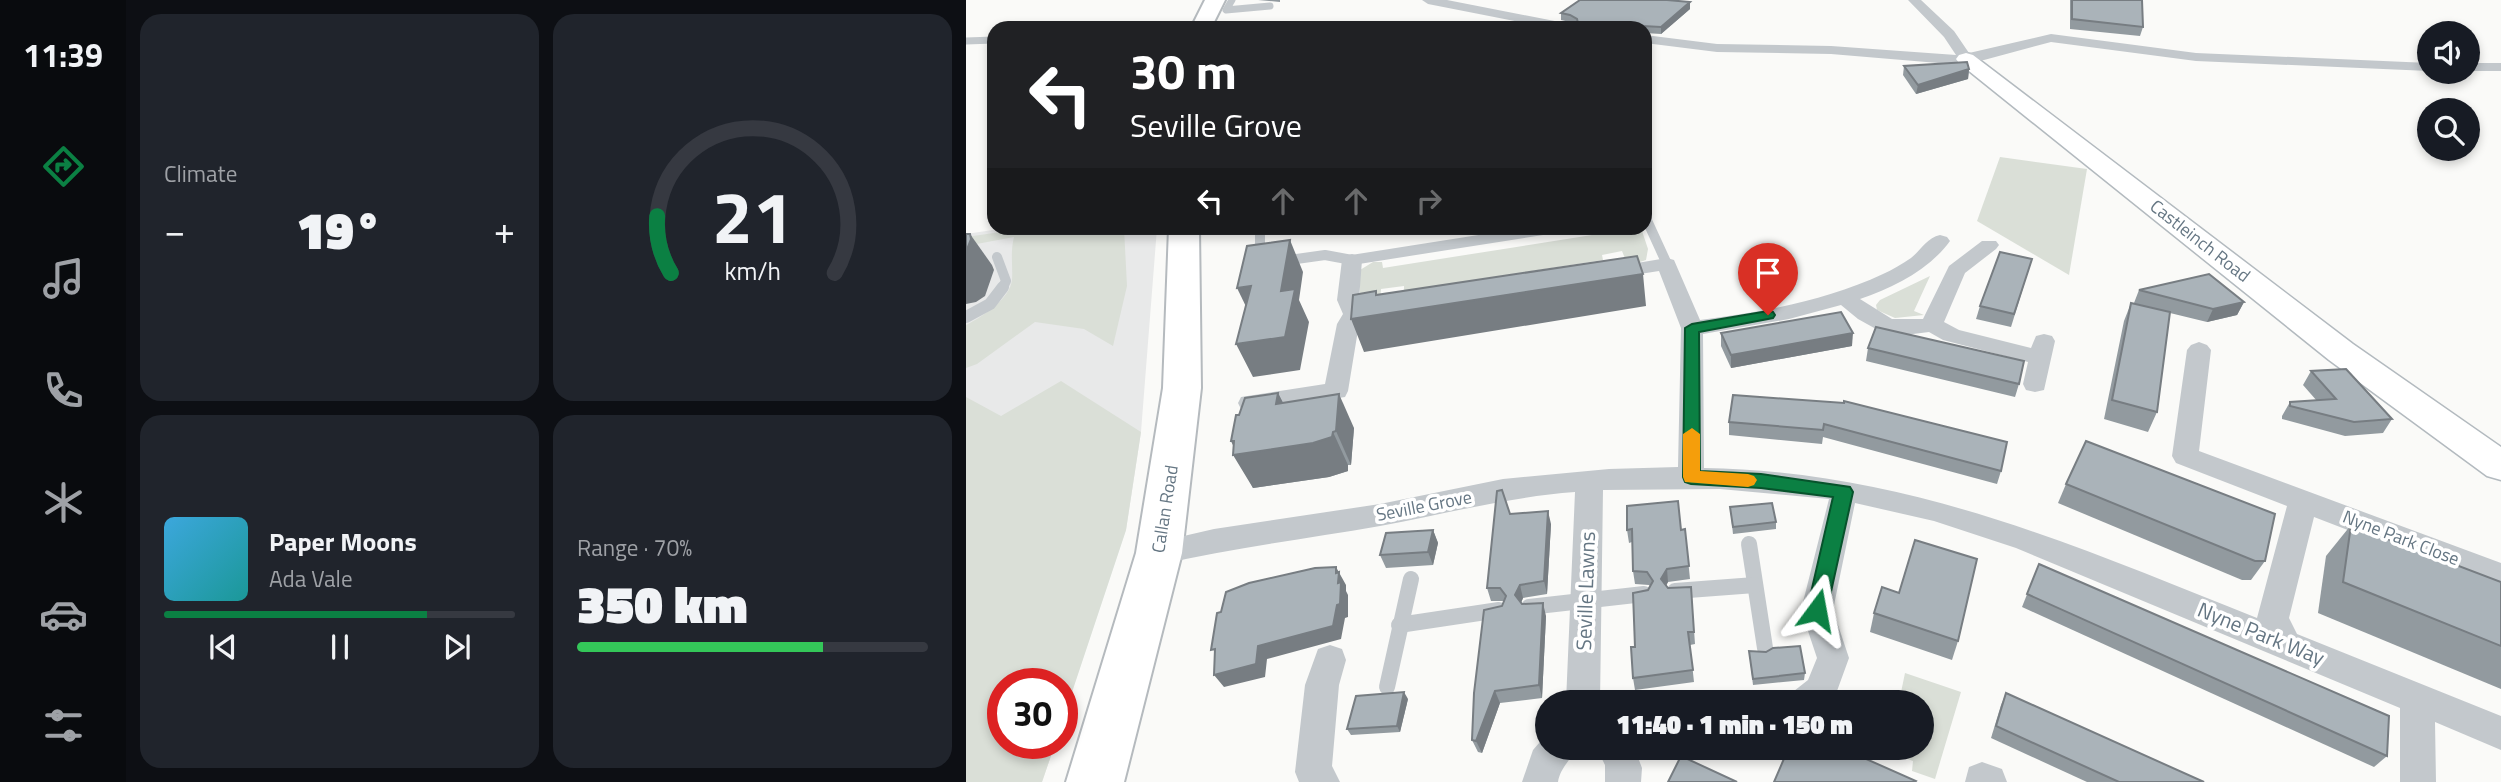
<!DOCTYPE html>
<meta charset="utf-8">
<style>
:root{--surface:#171b24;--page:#20242c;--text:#f1f3f6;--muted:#9ea1a6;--line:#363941;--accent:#0b8043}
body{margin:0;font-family:"Titillium Web",sans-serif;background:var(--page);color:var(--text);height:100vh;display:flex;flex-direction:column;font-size:26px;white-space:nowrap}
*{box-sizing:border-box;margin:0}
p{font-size:23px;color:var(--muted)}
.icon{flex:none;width:38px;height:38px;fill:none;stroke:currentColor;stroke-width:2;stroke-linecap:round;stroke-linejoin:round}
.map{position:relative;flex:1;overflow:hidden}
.sheet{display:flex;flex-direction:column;gap:14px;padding:14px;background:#0d0f14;width:840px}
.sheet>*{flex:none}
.guide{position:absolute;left:21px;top:21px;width:665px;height:214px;border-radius:21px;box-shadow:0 4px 10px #0003;background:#202124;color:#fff;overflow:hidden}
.controls{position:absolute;left:1451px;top:21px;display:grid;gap:14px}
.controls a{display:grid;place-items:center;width:63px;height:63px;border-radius:50%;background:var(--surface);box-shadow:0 4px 10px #0003;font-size:35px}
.speed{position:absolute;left:21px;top:668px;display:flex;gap:14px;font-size:35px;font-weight:700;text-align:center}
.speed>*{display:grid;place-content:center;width:91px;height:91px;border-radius:50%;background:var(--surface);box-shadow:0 4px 10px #0003;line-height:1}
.speed .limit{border:10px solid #d22;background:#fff;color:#111}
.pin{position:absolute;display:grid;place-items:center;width:60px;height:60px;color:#fff;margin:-72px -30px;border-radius:50% 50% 50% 0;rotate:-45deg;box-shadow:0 0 7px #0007}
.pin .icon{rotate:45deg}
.me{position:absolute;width:77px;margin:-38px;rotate:13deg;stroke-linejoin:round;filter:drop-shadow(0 0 5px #0008)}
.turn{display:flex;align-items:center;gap:24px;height:147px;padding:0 28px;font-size:32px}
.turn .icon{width:91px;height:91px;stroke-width:2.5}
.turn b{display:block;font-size:49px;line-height:60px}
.lanes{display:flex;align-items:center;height:66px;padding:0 28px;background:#0003;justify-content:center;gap:35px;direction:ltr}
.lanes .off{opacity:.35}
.big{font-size:52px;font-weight:800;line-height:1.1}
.sheet .card{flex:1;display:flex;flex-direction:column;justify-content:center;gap:10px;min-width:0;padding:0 24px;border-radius:21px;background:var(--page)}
.sheet .dial{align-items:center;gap:0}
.dial svg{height:182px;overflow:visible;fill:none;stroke:var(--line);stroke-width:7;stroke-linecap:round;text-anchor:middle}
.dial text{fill:var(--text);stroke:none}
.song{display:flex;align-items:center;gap:21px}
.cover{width:84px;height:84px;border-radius:10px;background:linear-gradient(135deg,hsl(200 70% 55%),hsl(180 70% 35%))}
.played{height:7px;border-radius:4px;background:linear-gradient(90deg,var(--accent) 75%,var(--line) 75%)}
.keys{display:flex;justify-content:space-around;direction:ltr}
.heat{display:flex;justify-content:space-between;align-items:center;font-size:38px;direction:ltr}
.charge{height:10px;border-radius:5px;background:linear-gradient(90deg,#34c759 70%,var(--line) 0)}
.sheet .tiles{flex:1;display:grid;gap:14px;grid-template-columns:repeat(2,1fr)}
.trip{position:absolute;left:569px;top:690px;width:399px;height:70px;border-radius:35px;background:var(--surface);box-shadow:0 4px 10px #0003;font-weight:800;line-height:70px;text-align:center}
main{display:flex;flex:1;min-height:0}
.tabs{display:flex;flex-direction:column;width:126px;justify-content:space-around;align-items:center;background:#090b0e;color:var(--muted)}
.tabs .icon{width:49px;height:49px}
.tabs .on{color:var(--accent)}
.tabs b{font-size:32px;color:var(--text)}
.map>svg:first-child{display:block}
.built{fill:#e8e9e9}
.green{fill:#dadfd7}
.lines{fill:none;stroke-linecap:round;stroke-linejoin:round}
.secondary-casing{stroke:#b3babf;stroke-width:3}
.primary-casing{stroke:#b5babe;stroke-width:4}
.lane-far3{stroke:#c3c8cc;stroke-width:7}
.lane-far2{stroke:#c3c8cc;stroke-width:10}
.lane-far1{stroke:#c3c8cc;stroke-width:12}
.lane{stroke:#c3c8cc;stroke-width:16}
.street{fill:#c3c8cc;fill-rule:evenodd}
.secondary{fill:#fff;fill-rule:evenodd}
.primary{fill:#fff;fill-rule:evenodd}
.wall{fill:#929a9f}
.shaded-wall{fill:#777d82}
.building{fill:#aab3b9;stroke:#777d82;stroke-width:2}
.route{fill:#0b8043;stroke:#07532c;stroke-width:2}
.slow{fill:#f59e0b}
.labels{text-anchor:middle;stroke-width:7;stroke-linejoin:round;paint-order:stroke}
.street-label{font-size:18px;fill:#657683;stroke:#fff}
.near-street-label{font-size:21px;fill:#657683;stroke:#fff}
</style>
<main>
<nav class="tabs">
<b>11:39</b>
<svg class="icon on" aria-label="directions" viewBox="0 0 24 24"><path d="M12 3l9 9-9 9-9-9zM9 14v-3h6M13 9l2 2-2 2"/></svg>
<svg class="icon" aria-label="music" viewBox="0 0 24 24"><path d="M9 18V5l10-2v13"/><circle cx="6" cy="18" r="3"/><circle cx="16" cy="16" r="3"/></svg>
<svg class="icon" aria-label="phone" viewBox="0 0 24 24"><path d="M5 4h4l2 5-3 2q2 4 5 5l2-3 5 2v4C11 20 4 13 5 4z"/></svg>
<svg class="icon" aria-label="climate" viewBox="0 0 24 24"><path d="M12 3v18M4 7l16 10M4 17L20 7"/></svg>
<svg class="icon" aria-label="car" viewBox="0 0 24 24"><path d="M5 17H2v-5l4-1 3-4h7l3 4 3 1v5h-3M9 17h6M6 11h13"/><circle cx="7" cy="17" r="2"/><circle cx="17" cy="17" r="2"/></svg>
<svg class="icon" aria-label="filters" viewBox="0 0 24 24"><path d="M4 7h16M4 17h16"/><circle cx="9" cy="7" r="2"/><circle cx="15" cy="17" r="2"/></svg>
</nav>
<section class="sheet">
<div class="tiles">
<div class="card"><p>Climate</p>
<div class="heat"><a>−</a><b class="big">19°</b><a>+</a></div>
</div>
<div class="card dial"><svg viewBox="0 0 100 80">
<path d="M14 69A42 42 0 1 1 86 69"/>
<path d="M14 69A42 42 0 0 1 8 44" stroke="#0b8043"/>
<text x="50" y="56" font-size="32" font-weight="700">21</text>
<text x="50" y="72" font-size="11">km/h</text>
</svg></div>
<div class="card">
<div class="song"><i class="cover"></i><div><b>Paper Moons</b><p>Ada Vale</p></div></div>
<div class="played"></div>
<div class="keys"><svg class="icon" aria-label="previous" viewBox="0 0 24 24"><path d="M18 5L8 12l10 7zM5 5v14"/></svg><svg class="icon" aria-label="pause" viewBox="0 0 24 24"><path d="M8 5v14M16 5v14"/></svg><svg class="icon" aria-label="next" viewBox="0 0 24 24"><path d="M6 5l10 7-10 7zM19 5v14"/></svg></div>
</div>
<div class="card"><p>Range · 70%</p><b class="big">350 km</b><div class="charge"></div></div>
</div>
</section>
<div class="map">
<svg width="1535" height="782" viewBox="0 0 1535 782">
<rect width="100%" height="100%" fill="#fafaf8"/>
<!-- built -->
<path class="built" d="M40 228H191L175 432 160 530 96 722V684H37V744H89L76 782H0V234Z"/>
<!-- green -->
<g class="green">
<path d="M1034 157 1121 169 1103 275 1011 221Z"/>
<path d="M62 228H158L161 286 147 346 118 329 69 322 11 364 0 368V325C16 317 44 299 46 280 47 265 44 253 48 237L0 246V237Z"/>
<path d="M644 228H675L682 249 680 260 671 263 660 261 656 251 636 255 637 260 438 291V286L415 289 414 303 394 299V270L407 262H416L417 268 645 232Z"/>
<path d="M964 276 948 311 958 315 929 318 911 310 910 305 914 300Z"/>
<path d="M95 381 175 432 160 530 96 722V684H37V744H89L76 782H0V397L35 416Z"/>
<path d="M939 673 995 692 969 779 946 771 947 761 936 757 931 747H956V702H933Z"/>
</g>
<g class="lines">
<!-- secondary casing -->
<g class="secondary-casing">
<path id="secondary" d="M1000 53 1007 55 1387 344 1535 447V480L1521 476 1363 360 993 63 990 59 993 55Z"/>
</g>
<!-- primary casing -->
<g class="primary-casing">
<g id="primary">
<path d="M239 0H259L245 28H225Z"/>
<path d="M203 228H233L235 388 216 553 158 782H100L170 553 197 388Z"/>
</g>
</g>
<!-- lane-far3 -->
<g class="lane-far3">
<path d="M266 0 260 10 304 6"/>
<path d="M0 41 28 40"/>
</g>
<!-- lane-far2 -->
<g class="lane-far2">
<path d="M679 216 701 264"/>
<path d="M294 233V261"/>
<path d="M31 257 40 281 36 289"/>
<path d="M316 261 359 255 386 260 589 228"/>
</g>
<!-- lane-far1 -->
<path class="lane-far1" d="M0 317 24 304 37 287"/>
<!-- lane -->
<g class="lane">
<path d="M783 544 799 648"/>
<path d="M709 591 789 585"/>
<path d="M563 607 678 594"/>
<path d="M433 625 533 610"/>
<path d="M421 687 445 579"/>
</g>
<!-- street -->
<g class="street">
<path d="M456 0H481L604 24 611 28H584L462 4Z"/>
<path d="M942 0H955L988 31 1003 53 1085 34 1230 53 1463 63V71L1230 61 1085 42 1018 60 984 64 865 54 751 52 679 43V35L751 44 865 46 990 55 978 37Z"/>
<rect x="1502" y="63" width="33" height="8"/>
<path d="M974 235 981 237 984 241C963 270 927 288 894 299L926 319H957L983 266 1016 241H1030L1033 245 1030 249 999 273 978 322 993 330 1065 348 1070 336 1078 334 1086 336 1089 341 1078 390 1069 392 1060 390 1057 384 1062 362 977 340 963 332 939 335 910 329 892 319 875 305 823 319 737 334 738 468C940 471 1108 545 1291 618L1321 506 1210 463 1206 456 1221 350 1225 345 1233 342 1241 345 1245 350 1233 451 1535 563V589L1348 517 1323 618 1331 634 1535 716V750L1469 722 1470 782H1434V708L1050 548 968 521 889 503 867 610 883 658 867 702H823L828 691 842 680 851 658 835 610 863 499 754 489 637 490 634 702H600L609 492C542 497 479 514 414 526 340 539 266 548 193 565L183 562 178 553 183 544 248 529 414 504 537 479 643 469 712 467 715 328 693 271 642 279 635 277 632 273 635 269 701 258 708 260 734 320C796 312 859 301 917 274 926 270 936 264 945 258 955 250 961 238 974 235Z"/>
<path d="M386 254 393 256 396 260 393 300 395 306 415 302 423 304 426 309 423 314 396 319 393 324 382 391 379 397 284 412 275 409 272 403 275 397 359 384 371 324 377 314 371 300 376 260 379 256Z"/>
<path d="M364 645 376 649 380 660 373 685 366 766 374 782H333L329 772 339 685 352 649Z"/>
<path d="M580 735 581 747H611C605 760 594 768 592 782H556L567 750Z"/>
<path d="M630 747H668L676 768 675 782H639V765Z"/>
<path d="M1016 762 1036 769 1041 782H999L1003 767Z"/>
</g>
<!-- secondary -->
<use href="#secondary" class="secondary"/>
<!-- primary -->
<use href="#primary" class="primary"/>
</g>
<!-- wall -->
<g class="wall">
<path d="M292 0H314V2Z"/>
<path d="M1104 0H1176L1177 27 1174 36 1104 29Z"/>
<path d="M724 9 695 34 679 33V28H577L576 25 608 23 595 20V13Z"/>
<path d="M938 66 1003 69 1002 79 950 94 937 75Z"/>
<path d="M1066 259 1045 327 1010 319 1014 306Z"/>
<path d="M1173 290 1278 302 1271 315 1241 322 1204 313 1191 412 1182 432 1138 419 1158 321 1165 303H1168Z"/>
<path d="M755 333 886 346 765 368 755 346Z"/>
<path d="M902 348 1053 384 1049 397 900 361Z"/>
<path d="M1345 371 1426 419 1417 433 1379 436 1316 419V416L1324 402 1351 401 1337 385Z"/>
<path d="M312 393 317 403 388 428 385 465H382V471L363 477 287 488 265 441 273 415Z"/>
<path d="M767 395 1035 471 1031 484 857 437 856 444 763 435V422Z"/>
<path d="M1100 484 1299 561 1285 580H1276L1092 503Z"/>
<path d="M764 507 810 522V529L767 534Z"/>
<path d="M544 514 585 524 581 594 557 598 555 603 580 616 576 698 534 703 516 753 512 752 506 740 536 606 538 601H525L521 588Z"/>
<path d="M1385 525 1535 582V689L1352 613 1360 556Z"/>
<path d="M719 529 724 579 702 582 700 585 702 588 725 587 729 644 724 645 728 682 669 690 667 678 669 647 682 590 684 586 683 585 669 584 667 571 666 542 663 543 661 530Z"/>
<path d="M467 530 472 543 467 565 420 568 414 555Z"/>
<path d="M1073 564 1421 756 1408 767 1056 607Z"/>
<path d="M908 613 992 641 986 660 904 632Z"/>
<path d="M783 651 839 673 838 680 787 685Z"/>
<path d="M1040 693 1238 782H1121L1025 738 1035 705Z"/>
<path d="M442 699 434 732 385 735 381 729Z"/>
</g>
<!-- shaded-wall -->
<g class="shaded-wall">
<path d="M724 2V9L695 34V27Z"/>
<path d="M1003 69 1002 79 950 94 952 85Z"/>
<path d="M4 234 26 265 28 270 19 296 10 302 0 304V252Z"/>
<path d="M324 240 337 272 333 300 343 322 334 370 287 377 270 344 315 291Z"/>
<path d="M677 274 680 306 398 352 385 319 410 295V291L418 314Z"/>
<path d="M285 286 287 321 271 288Z"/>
<path d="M1278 302 1271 315 1241 322 1247 309Z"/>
<path d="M887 333 886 346 765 368V355Z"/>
<path d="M312 393 329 426 310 404Z"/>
<path d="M373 394 388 428 385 465 370 431Z"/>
<path d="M367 432 382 465V471L363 477 287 488 267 455 272 454 265 441Z"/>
<path d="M582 511 585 524 581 594 578 581Z"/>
<path d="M467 530 472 543 467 565 462 552Z"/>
<path d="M370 567 380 585V591L382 595V617L379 618 375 639 301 659 299 677 258 687 248 675 292 646 372 583 370 573Z"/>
<path d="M701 569 702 582 697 592 695 579Z"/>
<path d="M554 585 557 598 553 607 549 595Z"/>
<path d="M577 603 580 616 576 698 573 685Z"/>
<path d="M529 691 534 703 516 753 510 741Z"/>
<path d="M438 692 442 699 434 732 431 726Z"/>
</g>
<!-- building -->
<g class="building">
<path d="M614 0H701L724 2 695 27 677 26V28H597L576 25 612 23 611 19 604 15 595 13Z"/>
<path d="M1106 0H1176L1177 27 1106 19Z"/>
<path d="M1001 62 1003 69 952 85 938 66Z"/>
<path d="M0 234H4L5 239 0 252Z"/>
<path d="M324 240 315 291 329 289 319 337 270 344 285 286 271 288 281 246Z"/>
<path d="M1034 252 1066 259 1048 314 1014 306Z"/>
<path d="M671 256 677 274 385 319 387 295 410 291V295Z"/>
<path d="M1243 274 1278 302 1247 309 1173 290Z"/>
<path d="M1165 303 1204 312 1191 412 1146 400Z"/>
<path d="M875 312 887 333 765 355 755 333Z"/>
<path d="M910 327 1058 361 1053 384 902 348Z"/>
<path d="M1380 369 1426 419 1388 422 1324 406V402L1370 399 1345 371Z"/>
<path d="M312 393 310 404 373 394 370 431 367 432 366 437 347 443 267 455 268 441H265L270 415H273L279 398Z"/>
<path d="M767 395 878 403V401L1041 442 1035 471 858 424 857 430 763 422Z"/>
<path d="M1120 441 1309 514 1299 561H1289L1100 484Z"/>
<path d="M536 490 544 514 582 511 578 581 554 585 549 595 556 604 577 603 573 685 529 691 510 741 506 740 508 693 518 610 536 606 540 596 534 588H521L531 491Z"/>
<path d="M712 501 715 530 719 529 723 566 701 569 695 579 702 588 725 587 728 632H722L727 670 667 678 665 647H669L667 593 682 590 687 581 681 572 667 571 666 529 661 530V506Z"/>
<path d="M806 503 810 522 767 527 764 507Z"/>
<path d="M1385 525 1535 582V646L1377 582Z"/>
<path d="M467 530 462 552 414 555 420 533Z"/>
<path d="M949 540 1011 559 992 641 908 613 916 587 933 593Z"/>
<path d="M1073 564 1423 716 1421 756 1061 594Z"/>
<path d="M370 567V573L373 572 372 583 375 582 374 604 371 605 367 626 292 646 290 664 248 675 249 649 245 650 251 613 255 612 260 592 283 583 349 568Z"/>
<path d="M834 646 839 673 787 679 783 651 800 652 807 648Z"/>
<path d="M438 692 431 726 381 729 390 696Z"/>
<path d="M1040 693 1238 782H1153L1030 726Z"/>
<path d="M823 747H873L950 781 949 782H808Z"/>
<path d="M715 756 771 782H702Z"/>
</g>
<!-- route -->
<path class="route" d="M802 311 807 312 809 315 807 318 733 332 734 471 795 474 884 487 887 492 861 610 858 616 851 619 844 616 841 610 867 497 795 488 725 484 719 482 717 477 719 328 726 324Z"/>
<!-- slow -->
<path class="slow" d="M726 428 734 434V471L782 474 788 476 791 480 788 485 782 487 719 482 717 477V434Z"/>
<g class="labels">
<!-- street labels -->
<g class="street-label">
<text transform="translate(1234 241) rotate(38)" y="6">Castleinch Road</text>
<text transform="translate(458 506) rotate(-11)" y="6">Seville Grove</text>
<text transform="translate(199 509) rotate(-81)" y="6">Callan Road</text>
<text transform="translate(1435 538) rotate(21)" y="6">Nyne Park Close</text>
</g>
<!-- near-street labels -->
<g class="near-street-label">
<text transform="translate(620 591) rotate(-88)" y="7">Seville Lawns</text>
<text transform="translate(1295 634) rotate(22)" y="7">Nyne Park Way</text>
</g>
</g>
</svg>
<div class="controls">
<a><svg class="icon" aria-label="sound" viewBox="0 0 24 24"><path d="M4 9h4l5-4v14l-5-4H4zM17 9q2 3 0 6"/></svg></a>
<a><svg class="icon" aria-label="search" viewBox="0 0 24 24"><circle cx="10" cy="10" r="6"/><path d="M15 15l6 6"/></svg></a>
</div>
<div class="speed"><div class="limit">30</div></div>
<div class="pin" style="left:802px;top:315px;background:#d93025"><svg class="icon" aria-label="arrive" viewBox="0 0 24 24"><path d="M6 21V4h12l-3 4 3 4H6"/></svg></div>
<svg class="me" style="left:851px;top:610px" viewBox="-20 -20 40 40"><path d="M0-17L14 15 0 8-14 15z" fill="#0b8043" stroke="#fff" stroke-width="4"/></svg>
<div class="trip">11:40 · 1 min · 150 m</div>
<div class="guide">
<div class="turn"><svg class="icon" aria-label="left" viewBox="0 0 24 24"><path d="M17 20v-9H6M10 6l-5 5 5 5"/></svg><div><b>30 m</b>Seville Grove</div></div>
<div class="lanes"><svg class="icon" aria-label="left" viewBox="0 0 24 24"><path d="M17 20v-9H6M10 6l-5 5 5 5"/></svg><svg class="icon off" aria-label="ahead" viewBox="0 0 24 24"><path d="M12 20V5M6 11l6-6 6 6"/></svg><svg class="icon off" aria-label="ahead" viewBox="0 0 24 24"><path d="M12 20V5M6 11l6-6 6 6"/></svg><svg class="icon off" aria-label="right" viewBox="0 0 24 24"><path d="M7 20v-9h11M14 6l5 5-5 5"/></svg></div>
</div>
</div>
</main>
